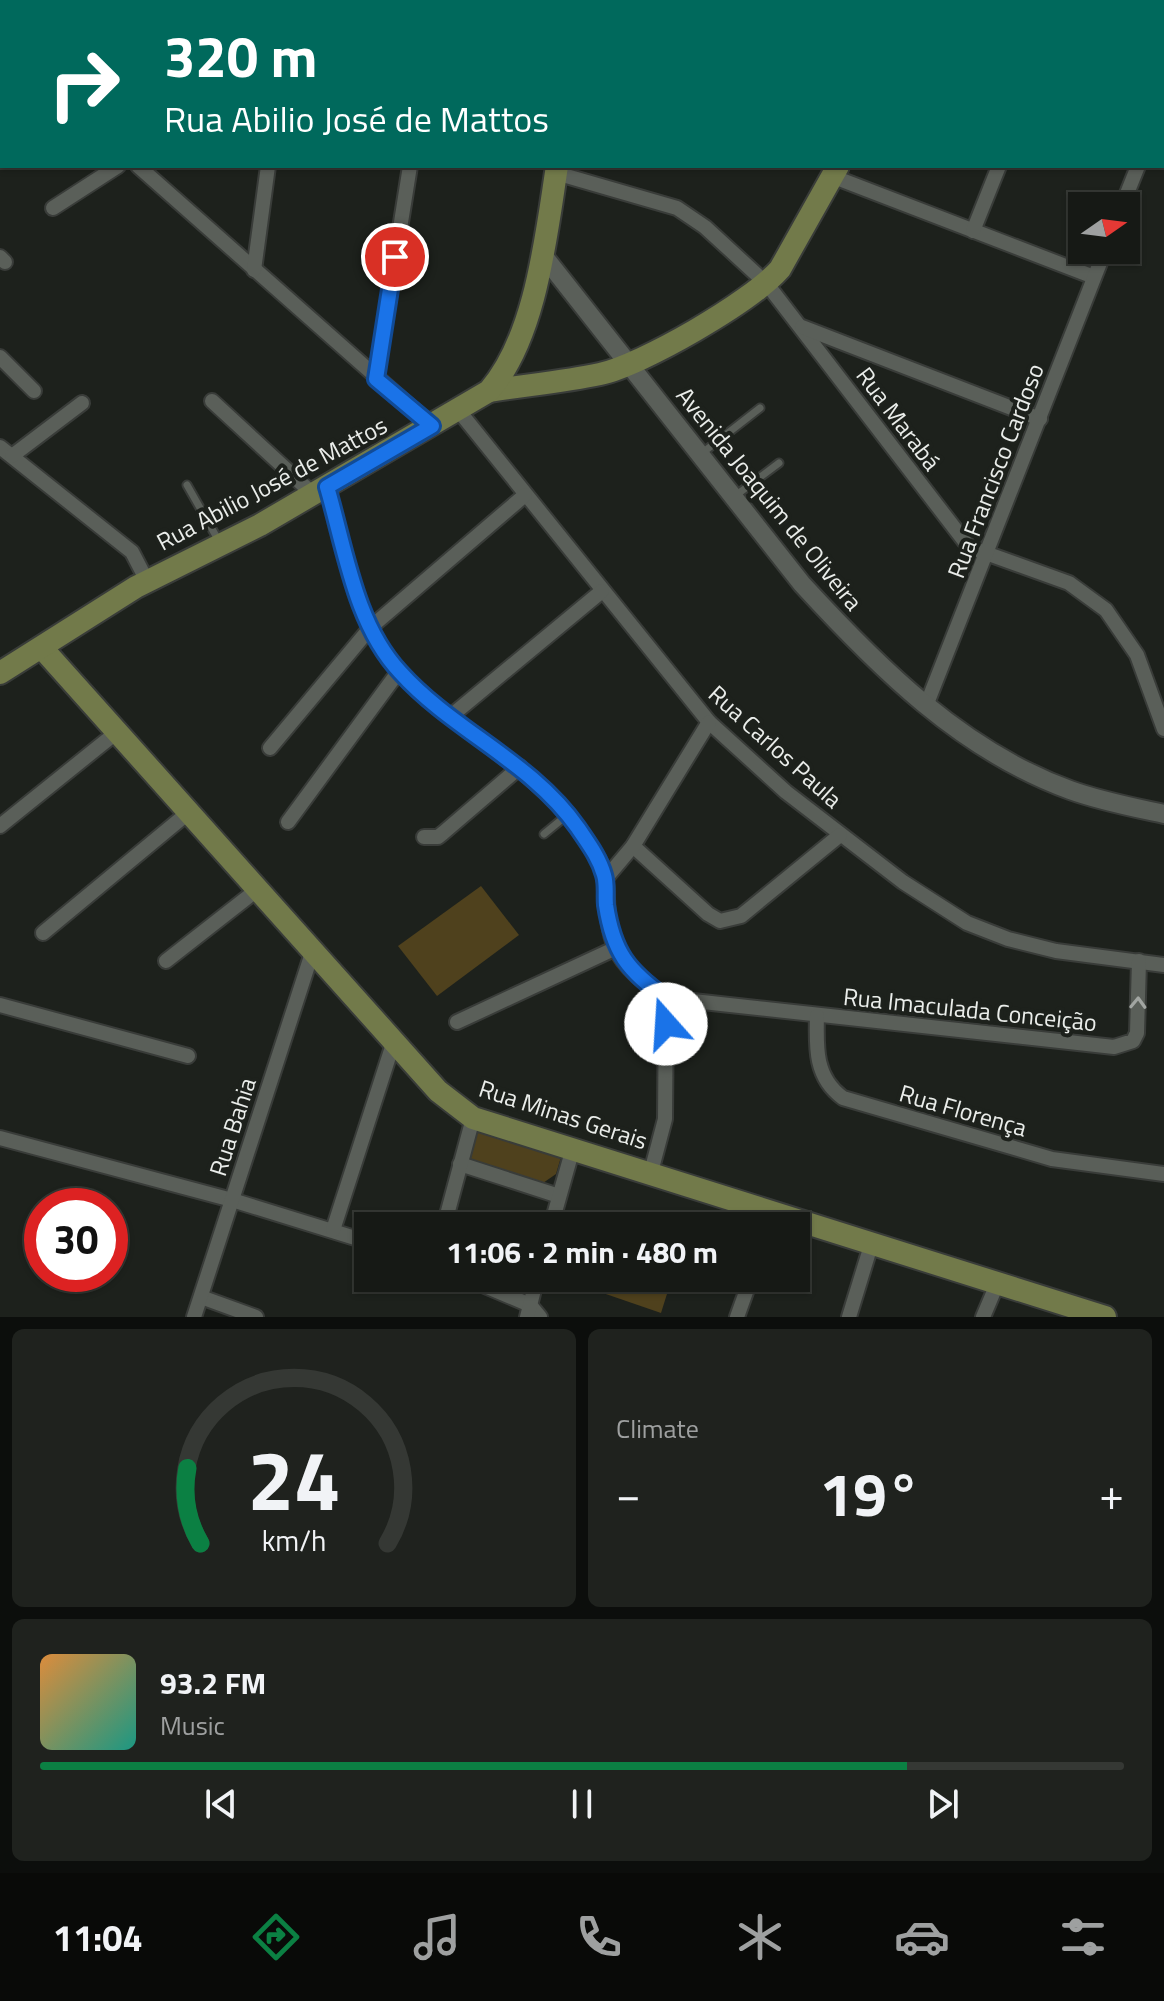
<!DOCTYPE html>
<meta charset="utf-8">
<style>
:root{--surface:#161915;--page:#1f221e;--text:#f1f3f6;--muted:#9ea0a0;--line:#353834;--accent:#0b8043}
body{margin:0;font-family:"Titillium Web",sans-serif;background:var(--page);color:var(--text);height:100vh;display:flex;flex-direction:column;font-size:30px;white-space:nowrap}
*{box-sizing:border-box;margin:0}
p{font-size:26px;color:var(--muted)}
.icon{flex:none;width:44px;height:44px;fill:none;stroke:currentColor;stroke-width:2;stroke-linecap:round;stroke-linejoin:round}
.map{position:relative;height:1317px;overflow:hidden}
.details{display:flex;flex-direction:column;gap:12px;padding:12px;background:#0c0e0c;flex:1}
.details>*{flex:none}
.hud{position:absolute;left:0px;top:0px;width:1164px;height:168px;box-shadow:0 2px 6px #0004,0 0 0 2px var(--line);background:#00695c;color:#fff;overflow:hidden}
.needle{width:52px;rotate:76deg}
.buttons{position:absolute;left:1068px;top:192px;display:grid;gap:16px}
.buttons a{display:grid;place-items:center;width:72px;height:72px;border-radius:0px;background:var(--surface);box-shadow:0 2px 6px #0004,0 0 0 2px var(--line);font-size:40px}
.speed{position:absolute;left:24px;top:1188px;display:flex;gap:16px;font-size:40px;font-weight:700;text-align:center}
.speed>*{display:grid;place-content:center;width:104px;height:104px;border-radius:50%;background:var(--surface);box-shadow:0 2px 6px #0004,0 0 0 2px var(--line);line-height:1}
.speed .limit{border:12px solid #d22;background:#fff;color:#111}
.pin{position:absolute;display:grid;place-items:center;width:68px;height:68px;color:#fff;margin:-34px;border:4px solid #fff;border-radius:50%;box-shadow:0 2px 8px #0007}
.me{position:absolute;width:88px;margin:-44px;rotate:341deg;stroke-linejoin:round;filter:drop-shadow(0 0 6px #0008)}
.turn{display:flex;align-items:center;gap:28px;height:168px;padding:0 32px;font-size:36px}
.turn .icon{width:104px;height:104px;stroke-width:2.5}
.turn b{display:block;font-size:56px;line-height:68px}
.big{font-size:60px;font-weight:700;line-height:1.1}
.details .card{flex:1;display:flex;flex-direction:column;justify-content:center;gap:12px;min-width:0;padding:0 28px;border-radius:12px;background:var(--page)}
.details .dial{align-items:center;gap:0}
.dial svg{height:208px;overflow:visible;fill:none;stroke:var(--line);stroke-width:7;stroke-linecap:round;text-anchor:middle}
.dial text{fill:var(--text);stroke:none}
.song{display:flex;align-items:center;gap:24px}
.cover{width:96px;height:96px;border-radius:12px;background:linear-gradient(135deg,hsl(30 70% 55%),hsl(170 70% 35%))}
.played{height:8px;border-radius:4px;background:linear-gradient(90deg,var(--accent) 80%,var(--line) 80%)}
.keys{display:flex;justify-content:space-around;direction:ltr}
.heat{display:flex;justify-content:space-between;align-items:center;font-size:44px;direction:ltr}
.details .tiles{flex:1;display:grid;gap:12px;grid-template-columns:1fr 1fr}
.card:last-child{grid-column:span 2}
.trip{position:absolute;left:354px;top:1212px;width:456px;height:80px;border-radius:0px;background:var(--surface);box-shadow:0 2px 6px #0004,0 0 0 2px var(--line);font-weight:700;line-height:80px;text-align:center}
.tab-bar{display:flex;height:128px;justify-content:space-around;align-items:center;background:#090a08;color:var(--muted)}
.tab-bar .icon{width:56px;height:56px}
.tab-bar .selected{color:var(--accent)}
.tab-bar b{font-size:36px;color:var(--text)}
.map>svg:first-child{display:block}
.green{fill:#4f411d}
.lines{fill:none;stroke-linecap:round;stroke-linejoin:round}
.river{stroke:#185b5b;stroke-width:24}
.service-casing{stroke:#393c39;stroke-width:11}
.minor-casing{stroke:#393c39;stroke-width:18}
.tertiary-casing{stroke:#393c39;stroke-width:22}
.secondary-casing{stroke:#393c39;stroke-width:26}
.service{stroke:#5a5f59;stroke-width:7}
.minor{stroke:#5a5f59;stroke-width:14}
.tertiary{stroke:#5a5f59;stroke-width:18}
.secondary{stroke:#727a4a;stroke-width:22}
.oneway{stroke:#a2a6a2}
.route-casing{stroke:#114b97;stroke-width:20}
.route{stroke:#1a73e8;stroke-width:14}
.labels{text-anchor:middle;stroke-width:8;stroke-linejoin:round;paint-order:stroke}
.street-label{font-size:24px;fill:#eaedea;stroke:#1d211c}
</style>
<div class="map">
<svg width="1164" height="1317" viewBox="0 0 1164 1317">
<rect width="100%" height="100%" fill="#1d211c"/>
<!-- green -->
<g class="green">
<path d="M481 886 519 935 437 996 398 946Z"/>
<path d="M478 1127 557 1151 561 1157 556 1174 543 1183 468 1158Z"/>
<path d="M604 1278H672L661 1313 600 1292Z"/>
</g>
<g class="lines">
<!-- river -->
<path class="river" d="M782 2V0"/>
<!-- service casing -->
<g class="service-casing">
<g id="service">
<path d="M701 454 760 408"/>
<path d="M187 485 220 543"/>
<path d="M735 496 779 463"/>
<path d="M544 834 566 816"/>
</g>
</g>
<!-- minor casing -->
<g class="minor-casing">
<g id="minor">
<path d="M211 0 226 2"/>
<path d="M141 2V0"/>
<path d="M290 2V0"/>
<path d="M434 2V0"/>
<path d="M1065 2V0"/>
<path d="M0 48 2 50"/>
<path d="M1162 107 1164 103"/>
<path d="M0 144 2 142"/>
<path d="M138 166 432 426"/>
<path d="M556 173 677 208 705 227 767 284 969 547 1069 583 1106 610 1137 655 1164 729"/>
<path d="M834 177 1094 277"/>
<path d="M1122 206 1138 166"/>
<path d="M53 208 118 166"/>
<path d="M973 231 999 166"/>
<path d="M0 257 5 262"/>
<path d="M254 270 268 166"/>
<path d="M802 327 1040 419"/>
<path d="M0 357 34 391"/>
<path d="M376 379 410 166"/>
<path d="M212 401 314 495"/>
<path d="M459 411 709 722 786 792 903 882 967 923 1008 939 1056 951 1164 965"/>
<path d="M0 447 132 552 147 581"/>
<path d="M12 456 82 403"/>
<path d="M327 487C345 548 355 624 400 672 455 732 533 764 581 833 591 847 604 863 606 881 608 903 606 925 615 947 624 968 647 985 666 998L1114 1047 1133 1041 1137 1033 1139 961"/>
<path d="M926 706 1105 250"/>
<path d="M451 716 602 591"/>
<path d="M270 748 371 627 525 495"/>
<path d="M288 822 399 671"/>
<path d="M0 826 117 732"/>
<path d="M424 837H438L443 833 520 767"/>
<path d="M633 846 708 914 720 921 741 916 840 835"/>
<path d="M606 878 633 846 709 722"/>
<path d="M43 933 189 812"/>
<path d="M166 961 258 889"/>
<path d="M0 1005 188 1056"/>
<path d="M817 1016C816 1048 815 1078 843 1098L1052 1159 1164 1174"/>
<path d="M457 1022 616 948"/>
<path d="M0 1138 232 1200 368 1242"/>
<path d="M460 1164 559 1196"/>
<path d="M651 1172 665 1119 666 998"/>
<path d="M444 1226 473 1118"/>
<path d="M551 1226 573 1148"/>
<path d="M333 1230 394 1041"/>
<path d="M466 1278 530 1305 540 1317"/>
<path d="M201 1297 256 1317"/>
<path d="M194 1317 313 950"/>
<path d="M527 1317 537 1278"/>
<path d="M737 1317 751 1278"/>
<path d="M849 1317 872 1242"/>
<path d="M983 1317 997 1284"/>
</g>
</g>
<!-- tertiary casing -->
<g class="tertiary-casing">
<path id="tertiary" d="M542 254 802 584C878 667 962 751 1070 790 1100 801 1132 807 1164 814"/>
</g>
<!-- secondary casing -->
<g class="secondary-casing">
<g id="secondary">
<path d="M577 2 578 0"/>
<path d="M896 2 897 0"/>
<path d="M489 391C526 385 563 382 600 374 642 365 751 302 780 269L838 166"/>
<path d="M42 648 438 1091 473 1118 1105 1317"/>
<path d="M0 673 136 587 260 525 489 391C536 337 546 236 557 166"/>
</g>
</g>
<!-- service -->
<use href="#service" class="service"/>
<!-- minor -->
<use href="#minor" class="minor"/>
<!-- tertiary -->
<use href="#tertiary" class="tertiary"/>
<!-- secondary -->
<use href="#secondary" class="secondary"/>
</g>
<!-- one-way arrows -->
<defs><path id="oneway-chevron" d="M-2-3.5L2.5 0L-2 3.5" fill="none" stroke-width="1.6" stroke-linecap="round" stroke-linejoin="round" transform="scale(2)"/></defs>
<use class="oneway" href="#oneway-chevron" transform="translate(1138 1003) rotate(-88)"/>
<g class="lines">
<!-- route casing -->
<g class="route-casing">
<path id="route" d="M395 257 376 379 432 426 327 487C345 548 355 624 400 672 453 731 531 761 578 828 588 843 599 857 604 875 607 885 605 895 606 905 613 952 628 971 666 998V1024"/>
</g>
<!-- route -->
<use href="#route" class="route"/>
</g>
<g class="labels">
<!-- street labels -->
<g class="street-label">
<text transform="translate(898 419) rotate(53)" y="8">Rua Marabá</text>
<text transform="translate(996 471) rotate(-69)" y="8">Rua Francisco Cardoso</text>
<text transform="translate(272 484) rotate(-28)" y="8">Rua Abilio José de Mattos</text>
<text transform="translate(769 499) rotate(51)" y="8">Avenida Joaquim de Oliveira</text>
<text transform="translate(775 747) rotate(42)" y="8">Rua Carlos Paula</text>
<text transform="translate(970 1010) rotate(6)" y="8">Rua Imaculada Conceição</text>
<text transform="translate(963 1111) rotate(16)" y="8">Rua Florença</text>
<text transform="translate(563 1115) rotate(18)" y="8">Rua Minas Gerais</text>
<text transform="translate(233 1127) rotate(-72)" y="8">Rua Bahia</text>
</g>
</g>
</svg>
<div class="buttons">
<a><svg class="needle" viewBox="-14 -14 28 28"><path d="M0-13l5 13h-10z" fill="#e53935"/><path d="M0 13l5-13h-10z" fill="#9ea0a0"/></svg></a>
</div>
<div class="speed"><div class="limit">30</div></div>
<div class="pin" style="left:395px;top:257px;background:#d93025"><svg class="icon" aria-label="arrive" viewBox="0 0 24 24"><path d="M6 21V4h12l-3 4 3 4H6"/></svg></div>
<svg class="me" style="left:666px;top:1024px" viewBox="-20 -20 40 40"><circle r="19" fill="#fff"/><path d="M0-13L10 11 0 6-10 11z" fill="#1a73e8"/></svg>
<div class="trip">11:06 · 2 min · 480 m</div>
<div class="hud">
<div class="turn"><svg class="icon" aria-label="right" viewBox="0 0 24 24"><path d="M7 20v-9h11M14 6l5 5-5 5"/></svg><div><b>320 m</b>Rua Abilio José de Mattos</div></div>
</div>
</div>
<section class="details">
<div class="tiles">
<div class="card dial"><svg viewBox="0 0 100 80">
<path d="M14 69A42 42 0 1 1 86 69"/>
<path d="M14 69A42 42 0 0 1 9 40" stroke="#0b8043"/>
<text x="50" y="56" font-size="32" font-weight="700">24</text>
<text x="50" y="72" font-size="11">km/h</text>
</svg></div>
<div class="card"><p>Climate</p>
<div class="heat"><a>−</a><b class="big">19°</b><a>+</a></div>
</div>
<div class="card">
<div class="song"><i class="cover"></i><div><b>93.2 FM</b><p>Music</p></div></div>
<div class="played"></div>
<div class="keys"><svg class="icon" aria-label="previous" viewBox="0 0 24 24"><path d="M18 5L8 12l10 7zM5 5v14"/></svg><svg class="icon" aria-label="pause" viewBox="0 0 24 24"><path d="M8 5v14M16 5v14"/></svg><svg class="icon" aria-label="next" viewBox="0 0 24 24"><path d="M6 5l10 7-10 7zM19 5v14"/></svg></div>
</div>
</div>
</section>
<nav class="tab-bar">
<b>11:04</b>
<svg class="icon selected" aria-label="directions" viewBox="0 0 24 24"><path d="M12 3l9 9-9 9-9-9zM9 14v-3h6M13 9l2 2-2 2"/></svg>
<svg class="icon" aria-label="music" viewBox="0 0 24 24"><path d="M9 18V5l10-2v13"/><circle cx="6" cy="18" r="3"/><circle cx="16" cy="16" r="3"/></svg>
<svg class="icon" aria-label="phone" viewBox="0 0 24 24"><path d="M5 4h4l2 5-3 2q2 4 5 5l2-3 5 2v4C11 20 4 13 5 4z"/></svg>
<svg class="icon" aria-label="climate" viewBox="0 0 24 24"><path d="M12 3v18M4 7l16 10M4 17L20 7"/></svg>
<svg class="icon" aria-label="car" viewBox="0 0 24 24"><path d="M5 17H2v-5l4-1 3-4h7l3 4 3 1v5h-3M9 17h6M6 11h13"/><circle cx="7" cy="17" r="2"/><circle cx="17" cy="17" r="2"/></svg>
<svg class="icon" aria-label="filters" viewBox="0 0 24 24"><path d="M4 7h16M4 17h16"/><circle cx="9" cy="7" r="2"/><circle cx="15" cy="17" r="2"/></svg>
</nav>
